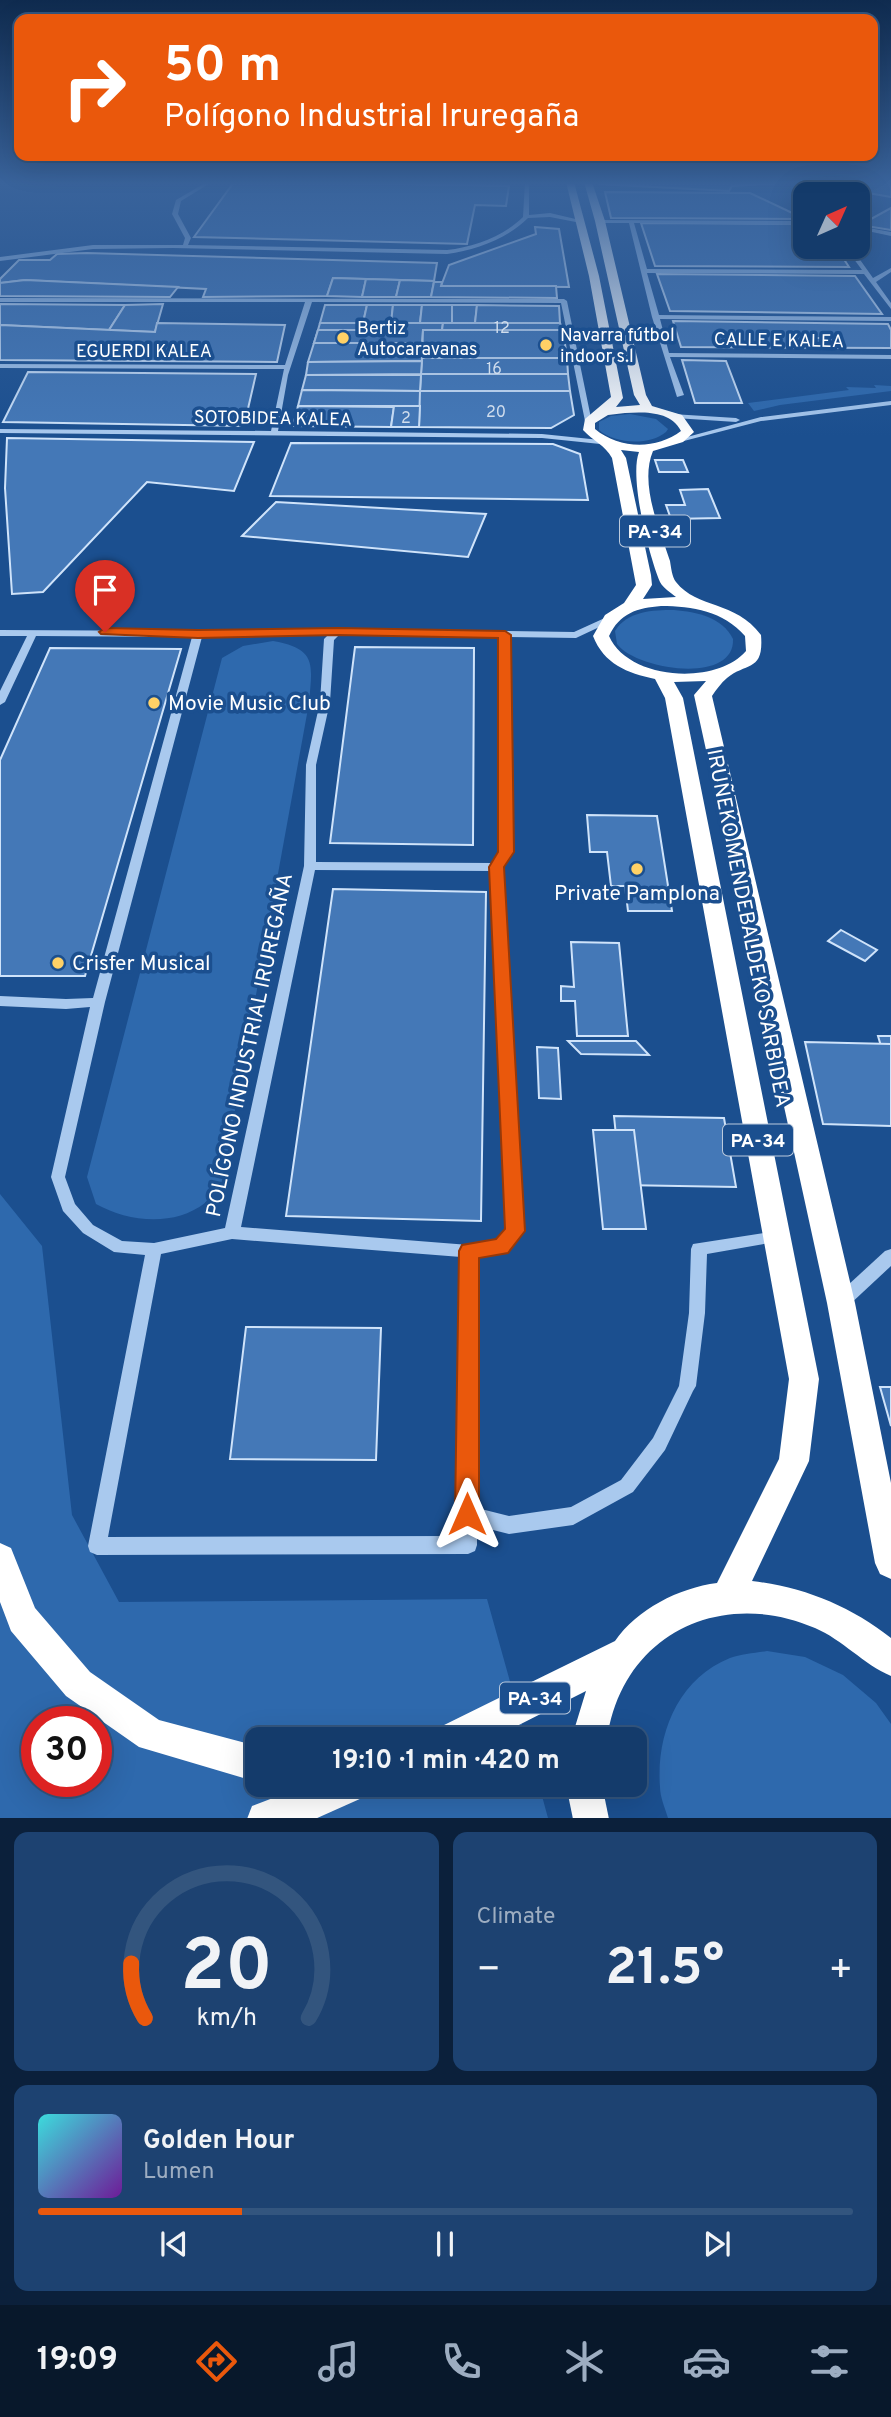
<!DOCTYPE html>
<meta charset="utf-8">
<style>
:root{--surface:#143b6b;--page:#1d4271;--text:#f1f3f6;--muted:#9dadc1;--line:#33557e;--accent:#ea580c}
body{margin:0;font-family:Overpass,sans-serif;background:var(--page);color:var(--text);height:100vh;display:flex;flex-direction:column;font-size:26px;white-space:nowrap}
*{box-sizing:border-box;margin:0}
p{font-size:23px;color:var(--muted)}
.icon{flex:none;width:38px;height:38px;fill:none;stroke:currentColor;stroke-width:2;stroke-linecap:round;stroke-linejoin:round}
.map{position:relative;height:1818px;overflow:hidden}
.panel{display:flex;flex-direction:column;gap:14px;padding:14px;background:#0b203b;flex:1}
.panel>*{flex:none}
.banner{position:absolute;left:14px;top:14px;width:864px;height:147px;border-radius:14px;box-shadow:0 7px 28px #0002,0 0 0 2px var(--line);background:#ea580c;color:#fff;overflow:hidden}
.needle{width:46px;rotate:45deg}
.buttons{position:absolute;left:793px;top:182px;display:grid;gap:14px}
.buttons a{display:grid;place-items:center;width:77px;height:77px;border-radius:14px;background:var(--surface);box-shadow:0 7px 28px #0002,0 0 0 2px var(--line);font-size:35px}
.speed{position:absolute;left:21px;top:1706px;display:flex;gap:14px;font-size:35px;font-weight:700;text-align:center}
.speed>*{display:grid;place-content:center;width:91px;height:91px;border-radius:50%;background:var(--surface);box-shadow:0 7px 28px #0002,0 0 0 2px var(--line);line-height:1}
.speed .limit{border:10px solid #d22;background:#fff;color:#111}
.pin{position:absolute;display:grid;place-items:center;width:60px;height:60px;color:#fff;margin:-72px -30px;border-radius:50% 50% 50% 0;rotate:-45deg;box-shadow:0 0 7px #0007}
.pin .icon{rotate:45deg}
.me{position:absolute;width:77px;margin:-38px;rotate:0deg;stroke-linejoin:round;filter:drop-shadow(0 0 5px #0008)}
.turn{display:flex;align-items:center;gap:24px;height:147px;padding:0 35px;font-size:32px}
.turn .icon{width:91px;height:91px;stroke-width:2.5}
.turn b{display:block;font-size:49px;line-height:60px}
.big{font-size:52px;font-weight:700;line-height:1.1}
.panel .widget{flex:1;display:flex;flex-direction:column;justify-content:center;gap:10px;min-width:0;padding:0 24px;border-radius:14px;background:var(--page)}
.panel .dial{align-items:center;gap:0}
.dial svg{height:182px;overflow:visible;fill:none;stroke:var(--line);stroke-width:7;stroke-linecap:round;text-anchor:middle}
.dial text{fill:var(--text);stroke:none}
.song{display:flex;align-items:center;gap:21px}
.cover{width:84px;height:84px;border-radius:10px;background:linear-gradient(135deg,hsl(180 70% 55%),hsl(280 70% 35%))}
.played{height:7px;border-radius:4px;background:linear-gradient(90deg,var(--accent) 25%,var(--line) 25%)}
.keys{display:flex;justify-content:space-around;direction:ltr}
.heat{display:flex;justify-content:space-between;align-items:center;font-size:38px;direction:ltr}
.panel .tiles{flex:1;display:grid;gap:14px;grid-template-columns:1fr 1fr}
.widget:last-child{grid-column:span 2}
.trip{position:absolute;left:245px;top:1727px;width:402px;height:70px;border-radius:14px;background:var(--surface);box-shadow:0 7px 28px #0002,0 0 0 2px var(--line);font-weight:700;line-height:70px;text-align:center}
.menu{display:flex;height:112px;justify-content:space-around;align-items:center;background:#08182b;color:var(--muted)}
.menu .icon{width:49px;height:49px}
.menu .active{color:var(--accent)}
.menu b{font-size:32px;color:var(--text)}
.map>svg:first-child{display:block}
.green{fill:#2e69ad;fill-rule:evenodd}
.building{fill:#4478b7;stroke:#cfe3fa;stroke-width:2}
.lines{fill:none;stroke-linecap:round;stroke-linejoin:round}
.minor{fill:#a9c9ee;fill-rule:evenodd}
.highway{fill:#fff;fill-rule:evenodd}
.route{fill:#ea580c;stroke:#983908;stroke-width:2}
.poi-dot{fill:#ffd166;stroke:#1b4f8f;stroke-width:2.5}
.labels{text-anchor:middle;stroke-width:7;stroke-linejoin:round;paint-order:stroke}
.far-number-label{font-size:16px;fill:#d0dded}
.far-poi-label{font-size:18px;fill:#fff;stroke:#1b4f8f;text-anchor:start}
.far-street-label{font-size:18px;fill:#fff;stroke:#1b4f8f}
.shield{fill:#1b4f8f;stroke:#bbcadd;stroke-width:2}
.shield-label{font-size:19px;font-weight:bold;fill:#fff}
.poi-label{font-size:21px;fill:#fff;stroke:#1b4f8f;text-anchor:start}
.street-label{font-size:21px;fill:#fff;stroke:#1b4f8f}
</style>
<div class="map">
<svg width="891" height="1819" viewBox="0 0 891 1819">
<rect width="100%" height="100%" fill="#1b4f8f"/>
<!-- green -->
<g class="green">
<path d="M874 385 891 386V391L780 405 754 411 748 403 849 390 846 387 876 388Z"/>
<path d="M630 414 656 419 668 429 666 432C649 446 615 444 599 430V422L611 416Z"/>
<path d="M674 610C697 612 722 617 733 639 735 685 636 670 617 644L615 631C627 611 653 610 674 610Z"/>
<path d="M273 641C318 649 312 665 309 703L222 1182C216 1189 211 1197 205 1203 174 1227 128 1222 96 1204L87 1177 222 658 243 646Z"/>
<path d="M0 1194 42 1246 72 1515 119 1602 487 1599 526 1739 257 1740V1785H539L548 1818H0ZM37 1722H96V1782H37Z"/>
<path d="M767 1651 805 1657 843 1675 876 1703 891 1724V1818H668C665 1808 660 1797 660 1787 656 1734 678 1679 730 1658 741 1654 755 1653 767 1651Z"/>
</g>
<!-- building -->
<g class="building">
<path d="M234 182H286L509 186 506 206 475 205 467 244 194 237Z"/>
<path d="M602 182H779L780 183 732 186 729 191 600 184Z"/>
<path d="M822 182H891V197L817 184Z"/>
<path d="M605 192 750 193 805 219 611 218Z"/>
<path d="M891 208V230L860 225Z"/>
<path d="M641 223 805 224V247H836L849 267 655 266Z"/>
<path d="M535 227 559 229 569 287 441 286 449 265 536 234Z"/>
<path d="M87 253 437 263 434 281 333 278 327 296 203 297 206 289 25 280 0 283V279L19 260H50L57 254Z"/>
<path d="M657 274 855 276 882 314 670 311Z"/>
<path d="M333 278 366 279 362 297 327 296Z"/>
<path d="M366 279 400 280 396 297H362Z"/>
<path d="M25 280 178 287 170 297 0 296V283Z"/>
<path d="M400 280 434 281 431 297H396Z"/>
<path d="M434 282H442L441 286H556L557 298 431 297Z"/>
<path d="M0 304 125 305 109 330 0 325Z"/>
<path d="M163 304 155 332 109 330 125 305Z"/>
<path d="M325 305H367L363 323H320Z"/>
<path d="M367 305H393L391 323H363Z"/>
<path d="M393 305H422L420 323H391Z"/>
<path d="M422 305H452V323H420Z"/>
<path d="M452 305H477L475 323H452Z"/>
<path d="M477 305 559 306 560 323H475Z"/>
<path d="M673 321 888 324 891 330V348L681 347Z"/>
<path d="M157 323 285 325 277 362 0 360V325L155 332Z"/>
<path d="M320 323H384L383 330H318Z"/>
<path d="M384 323H443L442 330H423L422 343H314L318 330H383Z"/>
<path d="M384 323H443L442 330H423L422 343H314L318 330H383Z"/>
<path d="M443 323H560L563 330H442Z"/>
<path d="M423 330H563L567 358H422Z"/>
<path d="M806 338H831L836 348H811Z"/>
<path d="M314 343H422V361L308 362Z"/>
<path d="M422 358H567L568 374H421Z"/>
<path d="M682 360 726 361 742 403H695Z"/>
<path d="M422 361 421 374 306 375 308 362Z"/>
<path d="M28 372 256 374 244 426 3 422Z"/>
<path d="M421 374H568L570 391H420Z"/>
<path d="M306 375H421L420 391 302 390Z"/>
<path d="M302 390 420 391V406H298Z"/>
<path d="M420 391H570L574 415 551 428 419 427Z"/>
<path d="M298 406 394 407 391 427 293 426Z"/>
<path d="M394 406H420L419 427H391Z"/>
<path d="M7 438 254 442 234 491 147 482 43 592 12 594 5 488Z"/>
<path d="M291 443 553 444 580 454 588 500 270 496Z"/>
<path d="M655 460H683L688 472H659Z"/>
<path d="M708 489 720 518 671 519 666 505H685L680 490Z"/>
<path d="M276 502 486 514 468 557 242 536Z"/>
<path d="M355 647 474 648 473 845 330 843Z"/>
<path d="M50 648 181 649 85 976H0V760Z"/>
<path d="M587 815 657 816 672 911H628L625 886H611L607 852H590Z"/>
<path d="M333 889 486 892 481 1221 286 1216Z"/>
<path d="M841 930 877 950 865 961 828 941Z"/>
<path d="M571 942 619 943 628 1036H577L575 1001H561V986L574 987Z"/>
<path d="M878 1036H891V1080Z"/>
<path d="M568 1041H636L649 1055 581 1054Z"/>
<path d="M805 1042 891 1044V1126L823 1124Z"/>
<path d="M537 1047 558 1048 561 1099 539 1098Z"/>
<path d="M614 1116 724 1118 736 1187 621 1185Z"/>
<path d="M593 1130H634L646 1229H603Z"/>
<path d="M246 1327 381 1328 376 1460 230 1459Z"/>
<path d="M880 1387H891V1426Z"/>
</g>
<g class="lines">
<!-- minor -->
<g class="minor">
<path d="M207 182H212L181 201 178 214 191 238 188 245 447 250C474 247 504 236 523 217L525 182H529V215L550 213 584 221 581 223 550 217 528 218C507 239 476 250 447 254L173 248 93 249 0 261V257L93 245H183L185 238 172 214 176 200Z"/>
<path d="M805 182H810L806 185 812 194H808L801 185Z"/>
<path d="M598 220 805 221V225L634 223 647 269 862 270 845 247H851L873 278 891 268V272L876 282 891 303V309L864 274 647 273 659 315 891 317V321L660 319 669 353 891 355V359L670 357 684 395 677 397 652 317 629 223H600Z"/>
<path d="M858 226 891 232V236L858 229Z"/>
<path d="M0 298 564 299 567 301 592 423 585 421 561 303 312 302 288 375 278 431 542 434 610 441 614 443 610 445 542 438 0 433V429L271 431 284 369 0 368V364L285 365 305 302H0Z"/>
<path d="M891 401V405L761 421 680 442 676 440 761 417Z"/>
<path d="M672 414 736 418 740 420 736 422 675 418 671 416Z"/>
<path d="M607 617 610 618V622L576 638 509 637 512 852 502 867 523 1231 507 1252 477 1256V1508L509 1516 571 1507 621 1480 653 1438 679 1386 689 1313 691 1249 693 1244 776 1231 781 1233 784 1237 781 1241 707 1254 705 1313 696 1386 693 1391 665 1450 633 1492 573 1525 509 1534 477 1526V1545L475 1551 468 1554 97 1555 90 1552 88 1546 145 1255 114 1252 83 1233 63 1211 51 1177 90 1007 66 1009 0 1006V996L66 999 93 998 192 637 36 636 5 702 0 705V691L27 636H0V630L198 631 338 628 574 632ZM329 634 324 639 320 702 306 765 304 866 225 1228 154 1243 122 1241 93 1225 75 1204 65 1177 105 1002 202 637ZM340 634 499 637 500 852 493 863 316 862V765L330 702 334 640ZM315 870 490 871 507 1229 497 1241 469 1245 241 1227ZM232 1239 461 1257 459 1536 108 1537 161 1254Z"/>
<path d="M891 1249V1266L847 1307 841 1309 835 1307 833 1302 835 1297 885 1251Z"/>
</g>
<!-- highway -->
<g class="highway">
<path d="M566 182H574L599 276 623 398 616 407 640 405 634 395 595 221 584 182H592L605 221 646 395 652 406 682 415 694 432 683 442 653 451C639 484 660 530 670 561 671 567 672 577 676 582 697 609 735 600 761 635 764 672 747 662 727 678 721 683 716 690 712 696L855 1303 891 1483V1579L880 1574 875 1563 827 1303 694 695 706 681 674 682 683 698 819 1379 809 1461 752 1581C804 1587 850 1606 891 1638V1676C863 1664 843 1640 815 1628 720 1587 621 1635 607 1740H571L586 1691 489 1740H433L438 1728 615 1641C637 1609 679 1588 717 1583L779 1459 789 1379 665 698 655 679C627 673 604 664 593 636L605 615 624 603 636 585 612 458C605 445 593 441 583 430L585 419 611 397 589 276ZM625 413C645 412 671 411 681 431 656 450 619 449 595 429V423L608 415ZM621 450 639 452C629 477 649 556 660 582 663 588 671 593 676 597L643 599 652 585 651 575 626 458ZM661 606C693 606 723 611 745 636L746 651C716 686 628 680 609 636 620 613 637 608 661 606Z"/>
<path d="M0 1543 11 1548 35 1608 90 1672 159 1720 257 1746V1782L139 1747 66 1696 11 1631 0 1602Z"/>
<path d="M307 1785H367L362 1798 315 1819H247L252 1806Z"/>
<path d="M566 1785H602L609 1819H573Z"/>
</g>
</g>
<!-- sky -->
<linearGradient id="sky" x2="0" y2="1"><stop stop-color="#0f2b4f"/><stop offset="0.42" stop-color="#39639b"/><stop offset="1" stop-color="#39639b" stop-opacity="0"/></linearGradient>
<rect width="891" height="436" fill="url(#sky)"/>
<!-- route -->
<path class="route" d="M105 628 198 630 338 628 505 631 511 635 514 852 504 867 525 1231 508 1253 479 1258V1514L475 1522 467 1526 458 1522 455 1514 459 1251 462 1245 496 1239 505 1229 489 867 498 852V638L338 635 198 638 101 634 99 632Z"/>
<!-- markers -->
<g class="poi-dot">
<circle cx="343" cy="338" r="7"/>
<circle cx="546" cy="345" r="7"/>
<circle cx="154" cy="703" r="7"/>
<circle cx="637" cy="869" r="7"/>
<circle cx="58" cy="963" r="7"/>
</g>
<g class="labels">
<!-- far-number labels -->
<g class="far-number-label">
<text x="502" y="333">12</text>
<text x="494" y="374">16</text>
<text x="496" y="417">20</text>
<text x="406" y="423">2</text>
</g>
<!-- far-poi labels -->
<g class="far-poi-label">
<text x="357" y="334">Bertiz<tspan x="357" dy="21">Autocaravanas</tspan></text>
<text x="560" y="341">Navarra fútbol<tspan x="560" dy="21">indoor s.l</tspan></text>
</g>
<!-- far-street labels -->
<g class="far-street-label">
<text transform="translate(779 340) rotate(1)" y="6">CALLE E KALEA</text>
<text x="144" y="357">EGUERDI KALEA</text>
<text transform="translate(273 418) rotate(1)" y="6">SOTOBIDEA KALEA</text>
</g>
<!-- shield labels -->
<g class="shield">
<rect x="620" y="515.5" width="70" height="31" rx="5"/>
<rect x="723" y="1124.5" width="70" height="31" rx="5"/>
<rect x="500" y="1682.5" width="70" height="31" rx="5"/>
</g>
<g class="shield-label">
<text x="655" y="538">PA-34</text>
<text x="758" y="1147">PA-34</text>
<text x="535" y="1705">PA-34</text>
</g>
<!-- poi labels -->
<g class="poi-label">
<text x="168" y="710">Movie Music Club</text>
<text x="637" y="900" text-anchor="middle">Private Pamplona</text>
<text x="72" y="970">Crisfer Musical</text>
</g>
<!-- street labels -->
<g class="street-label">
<text transform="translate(749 928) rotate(79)" y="7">IRUÑEKO MENDEBALDEKO SARBIDEA</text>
<text transform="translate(249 1045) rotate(-78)" y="7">POLÍGONO INDUSTRIAL IRUREGAÑA</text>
</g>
</g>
</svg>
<div class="buttons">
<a><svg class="needle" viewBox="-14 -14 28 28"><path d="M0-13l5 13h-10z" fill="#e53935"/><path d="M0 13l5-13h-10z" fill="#9dadc1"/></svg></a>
</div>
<div class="speed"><div class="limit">30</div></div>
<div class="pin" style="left:105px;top:632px;background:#d93025"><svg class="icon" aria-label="arrive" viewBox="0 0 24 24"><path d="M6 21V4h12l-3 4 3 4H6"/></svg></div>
<svg class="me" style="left:467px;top:1514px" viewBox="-20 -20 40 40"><path d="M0-17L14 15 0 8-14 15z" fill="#ea580c" stroke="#fff" stroke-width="4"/></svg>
<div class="trip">19:10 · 1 min · 420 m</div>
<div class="banner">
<div class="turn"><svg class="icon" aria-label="right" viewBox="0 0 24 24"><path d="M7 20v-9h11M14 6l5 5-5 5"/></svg><div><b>50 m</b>Polígono Industrial Iruregaña</div></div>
</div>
</div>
<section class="panel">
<div class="tiles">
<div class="widget dial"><svg viewBox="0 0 100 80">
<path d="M14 69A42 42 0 1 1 86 69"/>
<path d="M14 69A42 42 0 0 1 8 45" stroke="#ea580c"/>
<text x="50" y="56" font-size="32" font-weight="700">20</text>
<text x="50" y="72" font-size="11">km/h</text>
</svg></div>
<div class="widget"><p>Climate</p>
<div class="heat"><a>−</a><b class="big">21.5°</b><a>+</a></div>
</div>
<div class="widget">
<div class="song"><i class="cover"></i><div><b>Golden Hour</b><p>Lumen</p></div></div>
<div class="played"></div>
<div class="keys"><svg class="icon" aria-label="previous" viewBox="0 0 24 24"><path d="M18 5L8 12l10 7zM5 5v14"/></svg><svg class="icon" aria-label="pause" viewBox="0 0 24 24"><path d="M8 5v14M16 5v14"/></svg><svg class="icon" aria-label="next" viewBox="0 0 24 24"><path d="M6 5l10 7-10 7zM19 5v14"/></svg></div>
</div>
</div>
</section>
<nav class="menu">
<b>19:09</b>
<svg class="icon active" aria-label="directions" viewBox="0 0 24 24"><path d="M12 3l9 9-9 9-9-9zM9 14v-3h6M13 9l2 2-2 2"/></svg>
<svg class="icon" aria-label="music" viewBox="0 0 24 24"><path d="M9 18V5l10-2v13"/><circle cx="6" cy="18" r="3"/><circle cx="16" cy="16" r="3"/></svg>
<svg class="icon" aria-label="phone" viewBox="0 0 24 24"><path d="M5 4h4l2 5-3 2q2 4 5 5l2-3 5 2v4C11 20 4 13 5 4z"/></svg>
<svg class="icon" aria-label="climate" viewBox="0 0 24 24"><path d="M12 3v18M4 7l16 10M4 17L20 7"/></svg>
<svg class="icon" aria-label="car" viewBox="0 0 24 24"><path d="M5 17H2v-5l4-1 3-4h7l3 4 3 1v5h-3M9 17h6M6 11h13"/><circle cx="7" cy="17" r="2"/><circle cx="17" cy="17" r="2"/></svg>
<svg class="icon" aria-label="filters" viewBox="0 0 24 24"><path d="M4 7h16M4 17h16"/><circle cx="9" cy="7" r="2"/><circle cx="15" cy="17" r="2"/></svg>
</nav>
